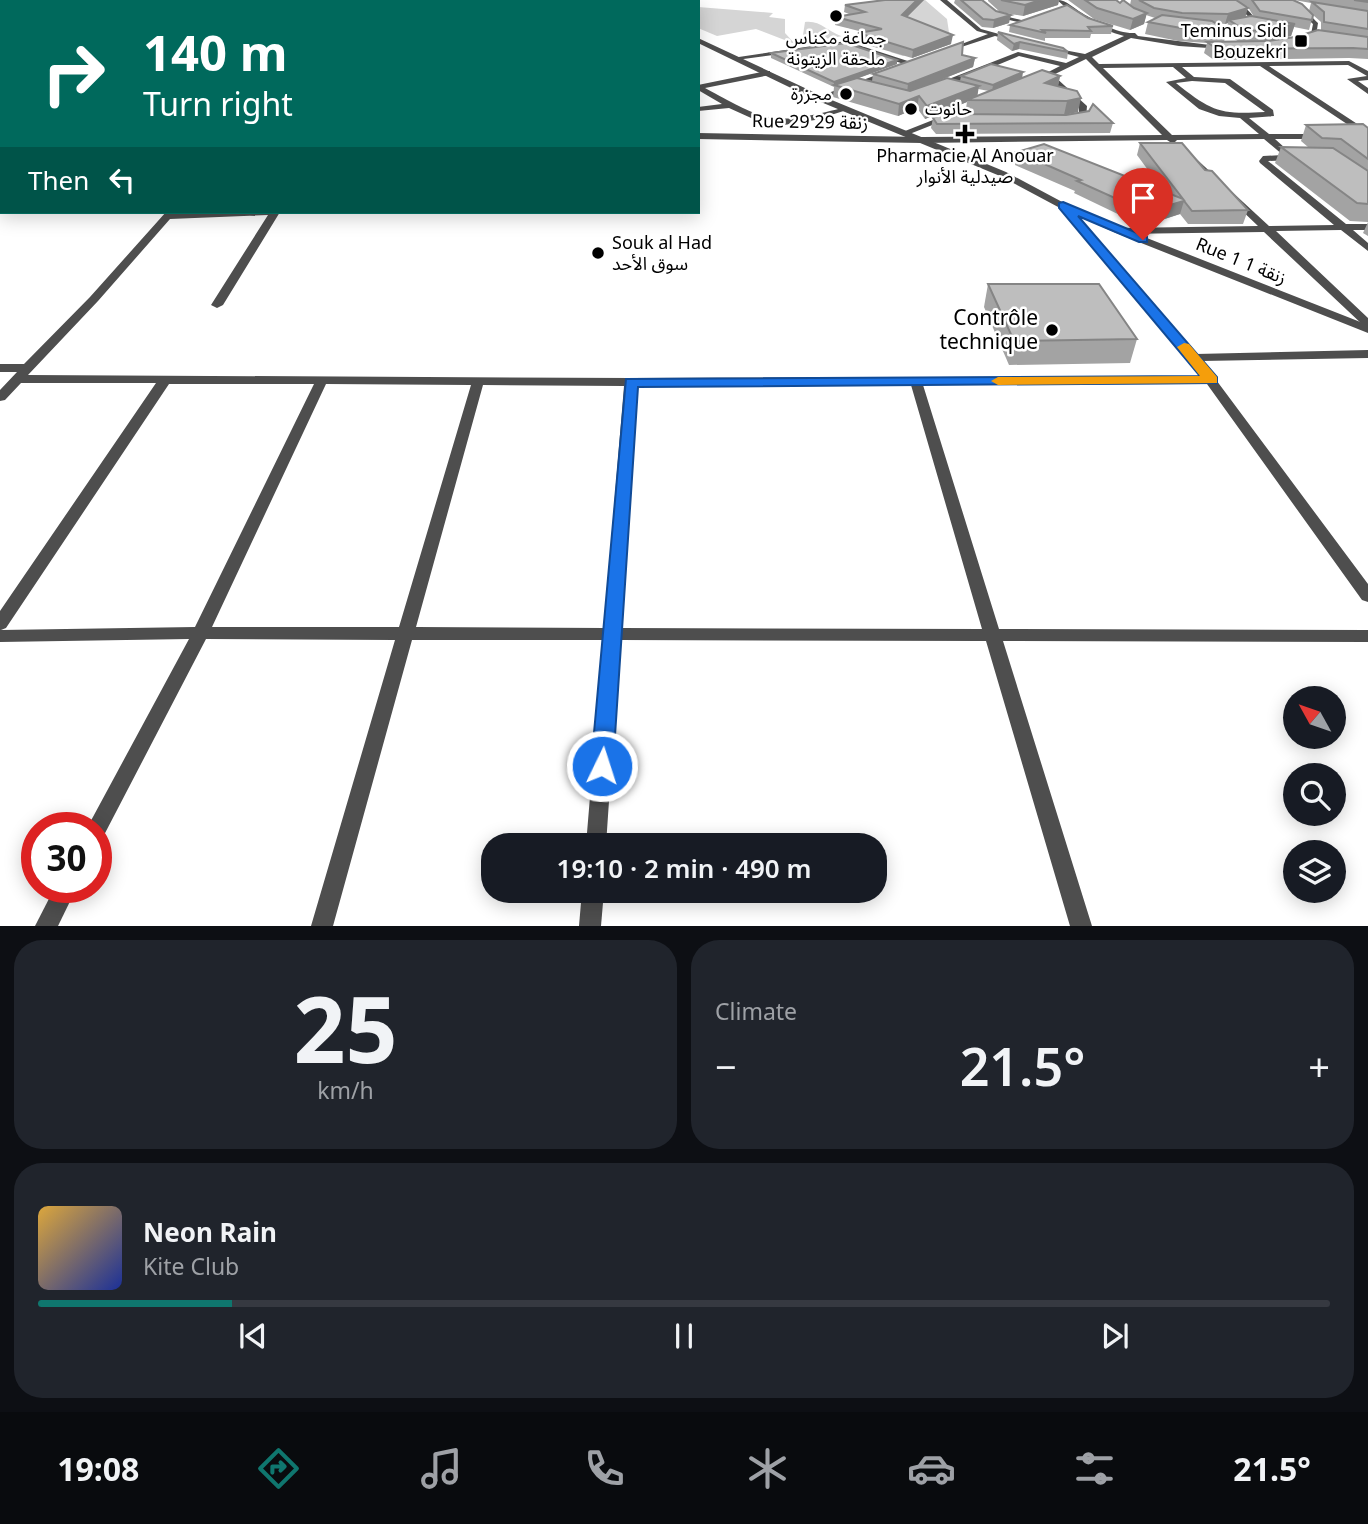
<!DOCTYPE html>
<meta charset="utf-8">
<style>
:root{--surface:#171b24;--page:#20242c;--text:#f1f3f6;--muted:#9ea1a6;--line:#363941;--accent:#0f766e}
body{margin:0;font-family:"Noto Sans","Noto Sans Arabic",sans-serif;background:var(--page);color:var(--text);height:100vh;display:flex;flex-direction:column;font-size:26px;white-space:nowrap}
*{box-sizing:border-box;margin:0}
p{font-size:23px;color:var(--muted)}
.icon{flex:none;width:38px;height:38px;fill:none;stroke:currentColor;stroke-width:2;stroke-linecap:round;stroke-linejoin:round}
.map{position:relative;height:926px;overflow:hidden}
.details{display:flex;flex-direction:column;gap:14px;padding:14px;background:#0d0f14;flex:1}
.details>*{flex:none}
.guide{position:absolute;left:0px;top:0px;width:700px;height:214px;box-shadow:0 4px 18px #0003;background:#00695c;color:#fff;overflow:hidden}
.needle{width:46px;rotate:310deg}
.fabs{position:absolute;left:1283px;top:686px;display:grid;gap:14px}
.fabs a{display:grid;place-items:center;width:63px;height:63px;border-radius:50%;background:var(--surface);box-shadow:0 4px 18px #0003;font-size:35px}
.speed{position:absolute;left:21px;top:812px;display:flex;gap:14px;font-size:35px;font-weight:700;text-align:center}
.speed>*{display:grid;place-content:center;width:91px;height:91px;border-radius:50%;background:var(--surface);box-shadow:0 4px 18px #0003;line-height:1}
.speed .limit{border:10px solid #d22;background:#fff;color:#111}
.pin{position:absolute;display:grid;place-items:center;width:60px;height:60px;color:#fff;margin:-72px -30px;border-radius:50% 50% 50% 0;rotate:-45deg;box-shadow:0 0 7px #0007}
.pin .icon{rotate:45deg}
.me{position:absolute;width:77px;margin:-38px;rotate:4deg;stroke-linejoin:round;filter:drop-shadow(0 0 5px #0008)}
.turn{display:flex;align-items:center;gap:24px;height:147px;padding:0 28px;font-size:32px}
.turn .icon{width:91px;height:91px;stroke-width:2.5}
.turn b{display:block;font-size:49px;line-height:60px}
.then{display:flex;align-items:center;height:66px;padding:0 28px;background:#0003;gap:14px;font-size:26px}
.big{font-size:52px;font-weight:600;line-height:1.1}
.details .widget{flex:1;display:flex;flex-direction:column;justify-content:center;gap:10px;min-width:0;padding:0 24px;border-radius:28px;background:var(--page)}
.details .dial{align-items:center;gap:0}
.dial b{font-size:91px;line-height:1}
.song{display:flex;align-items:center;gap:21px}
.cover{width:84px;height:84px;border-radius:10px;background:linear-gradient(135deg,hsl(40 70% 55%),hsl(230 70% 35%))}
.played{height:7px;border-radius:4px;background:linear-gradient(90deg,var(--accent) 15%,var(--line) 15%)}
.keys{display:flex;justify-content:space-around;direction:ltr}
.heat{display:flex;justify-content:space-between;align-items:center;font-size:38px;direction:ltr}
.details .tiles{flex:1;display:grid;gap:14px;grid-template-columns:1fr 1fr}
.widget:last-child{grid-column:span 2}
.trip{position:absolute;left:481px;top:833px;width:406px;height:70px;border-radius:28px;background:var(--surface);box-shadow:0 4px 18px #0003;font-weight:600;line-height:70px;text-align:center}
.dock{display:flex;height:112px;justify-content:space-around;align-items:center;background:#090b0e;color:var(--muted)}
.dock .icon{width:49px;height:49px}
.dock .current{color:var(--accent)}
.dock b{font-size:32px;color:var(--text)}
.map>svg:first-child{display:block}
.green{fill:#d5d5d5}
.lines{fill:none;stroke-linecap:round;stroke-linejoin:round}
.minor{fill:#4e4e4e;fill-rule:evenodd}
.tertiary{fill:#4e4e4e;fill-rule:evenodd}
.wall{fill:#a3a3a3;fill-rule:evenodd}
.shaded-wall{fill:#858585}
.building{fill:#bebebe;stroke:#858585;stroke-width:2}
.route{fill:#1a73e8;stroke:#114b97;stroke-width:2}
.slow{fill:#f59e0b}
.poi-dot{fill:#000;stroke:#fff;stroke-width:2.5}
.labels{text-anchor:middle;stroke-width:5;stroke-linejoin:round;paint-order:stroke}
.far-poi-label{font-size:18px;fill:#000;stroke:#fff;text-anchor:end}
.far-street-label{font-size:18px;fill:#000;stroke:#fff}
.poi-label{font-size:21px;fill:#000;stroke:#fff;text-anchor:end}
</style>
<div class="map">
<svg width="1368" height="926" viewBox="0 0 1368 926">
<rect width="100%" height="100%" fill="#fff"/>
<!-- green -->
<g class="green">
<path d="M925 0 947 19 950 39 903 56 890 52 922 45 859 42 843 36 812 41 803 35 805 22C820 20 827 31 841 36 849 38 880 33 892 34L910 17 883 12 878 1Z"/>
<path d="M698 7 773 13 769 17 785 19V33L795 44 756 29 717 36 698 28Z"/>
</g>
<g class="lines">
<!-- minor -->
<g class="minor">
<path d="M154 0H161L152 2Z"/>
<rect x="423" y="0" width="6" height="2"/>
<path d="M501 0H507L499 2Z"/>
<path d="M940 0H947L981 29 1017 39 1014 41 995 36 943 53V51L988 34 977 31Z"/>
<path d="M976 0H983L1000 15 1030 22 1027 24 996 17Z"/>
<path d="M1057 0C1067 0 1073 8 1082 13 1097 22 1118 34 1135 33L1138 36 1226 47 1223 49 1179 46 1131 38 1092 57 1099 64 1349 61 1368 71V80L1358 81 1368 88V94L1347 79 1367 76 1348 65 1269 66 1368 131V138L1260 66 1182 67 1194 77 1230 79 1273 110 1274 116 1249 118 1269 134H1324L1325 136 1321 139H1275L1295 157 1291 160 1268 161 1346 224H1368V230H1353L1368 243V251L1341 230 1276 231 1368 318V327L1364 326 1264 232 1120 234 1115 231 1120 228 1258 226 1188 159 1187 157 1191 154 1269 226 1334 225 1260 163 1259 161 1263 156 1283 155 1264 139 1177 140 1173 144 1167 140 922 143 698 139V133L922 137 1162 135 1086 59 1053 75 1087 106 1086 118 1071 121 1067 119 1079 115V107L1047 78 1035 83 1031 81 1060 66 1019 56 942 88H936V84L1018 52 1066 63 1079 57 1048 49V47L1085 54 1124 36C1099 29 1076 17 1057 0ZM1173 67 1186 78 1166 82 1199 109 1219 116 1240 118 1259 134 1172 135 1103 68ZM1192 81 1225 83 1265 112C1220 115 1211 111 1176 83Z"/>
<path d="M1223 0C1235 0 1251 9 1255 20 1241 32 1219 32 1201 29L1203 26 1235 25 1249 19 1247 15Z"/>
<path d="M1279 0C1295 0 1307 12 1318 23L1316 36 1300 41V39L1311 34 1313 24 1300 12Z"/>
<path d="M846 41 917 64 910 66 846 45 736 60 732 58Z"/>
<path d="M767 71H770V75L705 88C769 123 773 126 846 107L850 109 815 120 784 125 760 122 729 108 698 111V107L722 104 698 90V85Z"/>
<path d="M887 71 894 73 822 100 815 98Z"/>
<rect x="0" y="85" width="2" height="4"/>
<path d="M981 101 988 103 907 135 900 133Z"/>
<path d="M0 110H2L0 115Z"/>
<path d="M1060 204H1066L1196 354 1368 350V358L1202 361 1368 584V602L1362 600 1207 384 923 385 999 629 1368 630V642L1003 641 1092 926H1070L986 641 620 640 606 845H586L603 640H412L333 926H311L395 640 206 639 103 837 96 840V828H87L189 639 0 642V611L156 383H21L5 400 0 401V390L17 372H0V364H24L90 297 166 212H280L223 305 217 308 211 305 268 215 170 219 98 301 28 375 631 378 1201 376 1060 208ZM169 384H314L195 627 1 630 6 628ZM326 384 471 385 399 627H212ZM483 385 624 386 604 628 416 627ZM911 385 982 629 621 628 637 386Z"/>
<path d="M55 887H77L58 926H35Z"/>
<path d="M582 891H604L601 926H579Z"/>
</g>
<!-- tertiary -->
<g class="tertiary">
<rect x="623" y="0" width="6" height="2"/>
<path d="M640 0H646L638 2Z"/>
<path d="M698 38 822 96 1006 172 1066 204 1124 229 1368 325V333L1116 233 1060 208 1000 176 816 100 698 43Z"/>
</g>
</g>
<!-- wall -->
<g class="wall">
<path d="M885 0H924L907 17 951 44 912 58 857 42 858 33 863 32 835 25 836 17 849 14 844 12 845 5Z"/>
<path d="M955 0H982L1009 23 993 28 982 27 954 3Z"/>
<path d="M988 0H1059L1058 5 1023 16 1000 12 988 1Z"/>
<path d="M1068 0H1116L1120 3 1130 5 1131 0H1368V59L1349 58 1214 60 1204 53 1207 43 1178 41 1145 34 1148 22 1155 18 1146 15 1144 24 1130 30 1094 19ZM1294 0 1311 3 1309 11ZM1244 5 1248 7 1254 17H1246ZM1313 15 1321 22V30L1295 37 1272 41 1291 36 1294 27 1309 30ZM1215 23 1225 24 1228 23 1226 30ZM1226 33 1239 42H1224Z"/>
<path d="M1088 18 1113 26 1111 34H1091L1090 38H1045V41L1009 32 1010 25Z"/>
<path d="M998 32 1068 52 1067 59 1019 49 1012 51 997 40Z"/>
<path d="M771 53 897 60V64L858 78 872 81 873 74 962 55 975 58 973 67 935 82 960 81 961 76 1022 78 1060 76 1058 86 1078 112 1068 114 1113 123 1110 133 936 134 931 128 933 118 953 114H965L967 102 925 119 917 108 898 116 833 97 834 87 771 58ZM978 89 989 91 977 96Z"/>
<path d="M1306 125 1368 128V236L1363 233 1368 222 1350 221 1275 163 1281 147H1308L1301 141Z"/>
<path d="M1140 143 1205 170 1248 210 1243 224H1188L1180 214 1149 224 1131 215 1124 217 1074 193 1075 191 1015 165 1017 152 1164 192 1137 155Z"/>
<path d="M988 284 1137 339 1130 363 1009 365 984 307Z"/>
</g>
<!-- shaded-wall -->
<g class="shaded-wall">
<path d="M917 0H924L901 23 902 15Z"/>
<path d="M1040 0H1059L1058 5 1023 16 1025 5Z"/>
<path d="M1248 8 1245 18 1229 20 1228 23 1225 24 1228 14Z"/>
<path d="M1147 13 1144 24 1130 30 1133 19Z"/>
<path d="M1011 15 1009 23 993 28 994 20Z"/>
<path d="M1295 24 1291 36 1264 42 1268 30Z"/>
<path d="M953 35 951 44 912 58 913 50Z"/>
<path d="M1020 42 1019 49 1012 51 1014 44Z"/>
<path d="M975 58 973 67 907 93 908 84Z"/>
<path d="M897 60V64L837 86 834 85V87V82Z"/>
<path d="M1023 72 1022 79 992 92 993 85Z"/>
<path d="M1060 76 1057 90 1045 83Z"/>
<path d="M979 86 977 98 967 100V102L925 119 927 106Z"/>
<path d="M919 96 917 108 898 116 899 104Z"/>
<path d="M1081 98 1078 112 1064 115 1067 101Z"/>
<path d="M1184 201 1180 214 1149 224 1153 210Z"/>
<path d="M1135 202 1131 215 1124 217 1128 204Z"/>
</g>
<!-- building -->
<g class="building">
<path d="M885 0H917L902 15 953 35 913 50 858 33 882 29 836 17 865 12 845 5Z"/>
<path d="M961 0H982L996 11 1011 15 994 20 983 19Z"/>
<path d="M1001 0H1040L1025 5Z"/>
<path d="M1085 0H1116L1120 3 1123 0 1134 8 1147 13 1133 19 1097 8Z"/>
<path d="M1139 0H1236L1248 8 1228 14 1182 13 1154 8Z"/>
<path d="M1252 0H1293L1302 4 1313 15 1312 20 1260 11Z"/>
<path d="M1354 0H1368V2Z"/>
<path d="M1312 2 1368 11V29L1324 22V12Z"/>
<path d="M1067 5 1088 18 1113 26 1088 27 1091 31 1042 30 1046 33 1010 25Z"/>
<path d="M1162 15 1212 21 1227 31 1181 28 1148 22Z"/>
<path d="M1251 16 1295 24 1268 30 1246 31 1229 20Z"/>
<path d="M1318 30 1368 37V49L1353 48 1217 49 1207 42 1268 41 1295 37Z"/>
<path d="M998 32 1063 48 1068 52 1020 42 1014 44Z"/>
<path d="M963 42 962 55 975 58 908 84 873 74Z"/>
<path d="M846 43 897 60 834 82 771 53Z"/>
<path d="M991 64 1023 72 993 85 961 76Z"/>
<path d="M1042 70 1060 76 1045 83 1077 91 1081 98 1067 101 967 100Z"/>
<path d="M857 78 910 91 947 78 979 86 927 106 919 96 899 104 834 85Z"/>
<path d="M1093 104 1113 123 937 124 933 118 950 111 953 114 1066 115 1089 111Z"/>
<path d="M1363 124 1368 128V159L1341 139 1322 138 1306 125Z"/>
<path d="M1140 143H1182L1205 170 1212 171 1248 210 1192 211 1184 201 1153 210 1135 202 1128 204 1077 181 1081 180 1017 152 1044 144 1183 199Z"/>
<path d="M1281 147 1333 148 1368 171V204L1357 203Z"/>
<path d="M988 284H1099L1137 339 1014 341Z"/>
</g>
<!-- route -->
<path class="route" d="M1063 202 1147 237V242H1139L1078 216 1217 377V383L638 387 613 766 610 773 602 775 595 773 591 766 626 379 1200 376 1059 208V203Z"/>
<!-- slow -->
<path class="slow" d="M1184 343 1189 344 1217 377V383L998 385 991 381 998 377 1200 376 1177 347Z"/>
<!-- markers -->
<g class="poi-dot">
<circle cx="836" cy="16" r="7"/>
<rect x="1294" y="34" width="14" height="14" rx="3.5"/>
<circle cx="846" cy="94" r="7"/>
<circle cx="911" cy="109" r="7"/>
<path d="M961.5 123.5h7v7h7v7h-7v7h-7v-7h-7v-7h7z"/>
<circle cx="598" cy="253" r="7"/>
<circle cx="1052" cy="330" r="7"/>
</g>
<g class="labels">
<!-- far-poi labels -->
<g class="far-poi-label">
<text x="1287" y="37">Teminus Sidi<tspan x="1287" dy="21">Bouzekri</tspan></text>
<text x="836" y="44" text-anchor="middle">جماعة مكناس<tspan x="836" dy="21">ملحقة الزيتونة</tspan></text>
<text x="832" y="100">مجزرة</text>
<text x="925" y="115" text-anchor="start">حانوت</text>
<text x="965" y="162" text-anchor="middle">Pharmacie Al Anouar<tspan x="965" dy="21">صيدلية الأنوار</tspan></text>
<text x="612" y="249" text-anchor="start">Souk al Had<tspan x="612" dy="21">سوق الأحد</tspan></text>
</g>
<!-- far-street labels -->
<g class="far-street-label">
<text transform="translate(810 122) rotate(1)" y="6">Rue 29 زنقة 29</text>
<text transform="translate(1241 261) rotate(22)" y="6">Rue 1 زنقة 1</text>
</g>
<!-- poi labels -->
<g class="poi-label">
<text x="1038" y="325">Contrôle<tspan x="1038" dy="24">technique</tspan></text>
</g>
</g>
</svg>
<div class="fabs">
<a><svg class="needle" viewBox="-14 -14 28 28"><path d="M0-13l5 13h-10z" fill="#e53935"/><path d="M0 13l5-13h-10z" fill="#9ea1a6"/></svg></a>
<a><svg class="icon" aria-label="search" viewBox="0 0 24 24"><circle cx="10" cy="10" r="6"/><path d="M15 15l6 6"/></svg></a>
<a><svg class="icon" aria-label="layers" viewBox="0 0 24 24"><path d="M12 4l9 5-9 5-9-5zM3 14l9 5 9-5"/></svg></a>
</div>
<div class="speed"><div class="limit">30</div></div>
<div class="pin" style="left:1143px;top:240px;background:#d93025"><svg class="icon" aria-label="arrive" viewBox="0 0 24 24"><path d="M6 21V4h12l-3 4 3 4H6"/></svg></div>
<svg class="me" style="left:602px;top:766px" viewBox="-20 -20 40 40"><circle r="17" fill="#1a73e8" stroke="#fff" stroke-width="3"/><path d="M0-11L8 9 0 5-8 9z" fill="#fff"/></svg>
<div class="trip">19:10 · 2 min · 490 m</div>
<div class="guide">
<div class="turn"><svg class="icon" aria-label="right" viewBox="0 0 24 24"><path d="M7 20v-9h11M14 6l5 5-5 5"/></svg><div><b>140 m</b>Turn right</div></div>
<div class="then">Then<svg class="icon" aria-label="left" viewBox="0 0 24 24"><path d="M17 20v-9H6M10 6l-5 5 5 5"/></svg></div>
</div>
</div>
<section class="details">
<div class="tiles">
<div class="widget dial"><b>25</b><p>km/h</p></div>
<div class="widget"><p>Climate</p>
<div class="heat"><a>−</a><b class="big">21.5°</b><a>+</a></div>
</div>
<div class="widget">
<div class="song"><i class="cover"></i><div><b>Neon Rain</b><p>Kite Club</p></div></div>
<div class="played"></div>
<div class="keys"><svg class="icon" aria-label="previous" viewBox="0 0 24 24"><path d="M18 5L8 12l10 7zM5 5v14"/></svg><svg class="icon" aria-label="pause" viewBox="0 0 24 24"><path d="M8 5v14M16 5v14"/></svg><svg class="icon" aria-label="next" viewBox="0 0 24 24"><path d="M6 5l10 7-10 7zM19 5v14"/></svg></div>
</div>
</div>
</section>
<nav class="dock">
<b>19:08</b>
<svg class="icon current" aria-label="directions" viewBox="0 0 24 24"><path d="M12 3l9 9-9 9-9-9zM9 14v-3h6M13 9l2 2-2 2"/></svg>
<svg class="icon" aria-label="music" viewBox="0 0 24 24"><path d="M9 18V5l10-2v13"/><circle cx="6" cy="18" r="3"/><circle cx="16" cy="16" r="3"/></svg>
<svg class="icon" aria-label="phone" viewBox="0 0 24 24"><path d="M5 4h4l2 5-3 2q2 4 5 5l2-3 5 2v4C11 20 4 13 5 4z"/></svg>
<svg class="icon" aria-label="climate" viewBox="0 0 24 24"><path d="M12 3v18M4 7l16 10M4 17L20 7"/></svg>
<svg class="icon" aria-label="car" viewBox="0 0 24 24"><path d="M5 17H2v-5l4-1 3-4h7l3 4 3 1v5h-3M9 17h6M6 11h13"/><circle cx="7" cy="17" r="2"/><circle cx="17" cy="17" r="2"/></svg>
<svg class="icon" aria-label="filters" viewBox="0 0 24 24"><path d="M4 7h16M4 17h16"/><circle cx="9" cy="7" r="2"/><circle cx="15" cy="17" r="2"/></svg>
<b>21.5°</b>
</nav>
